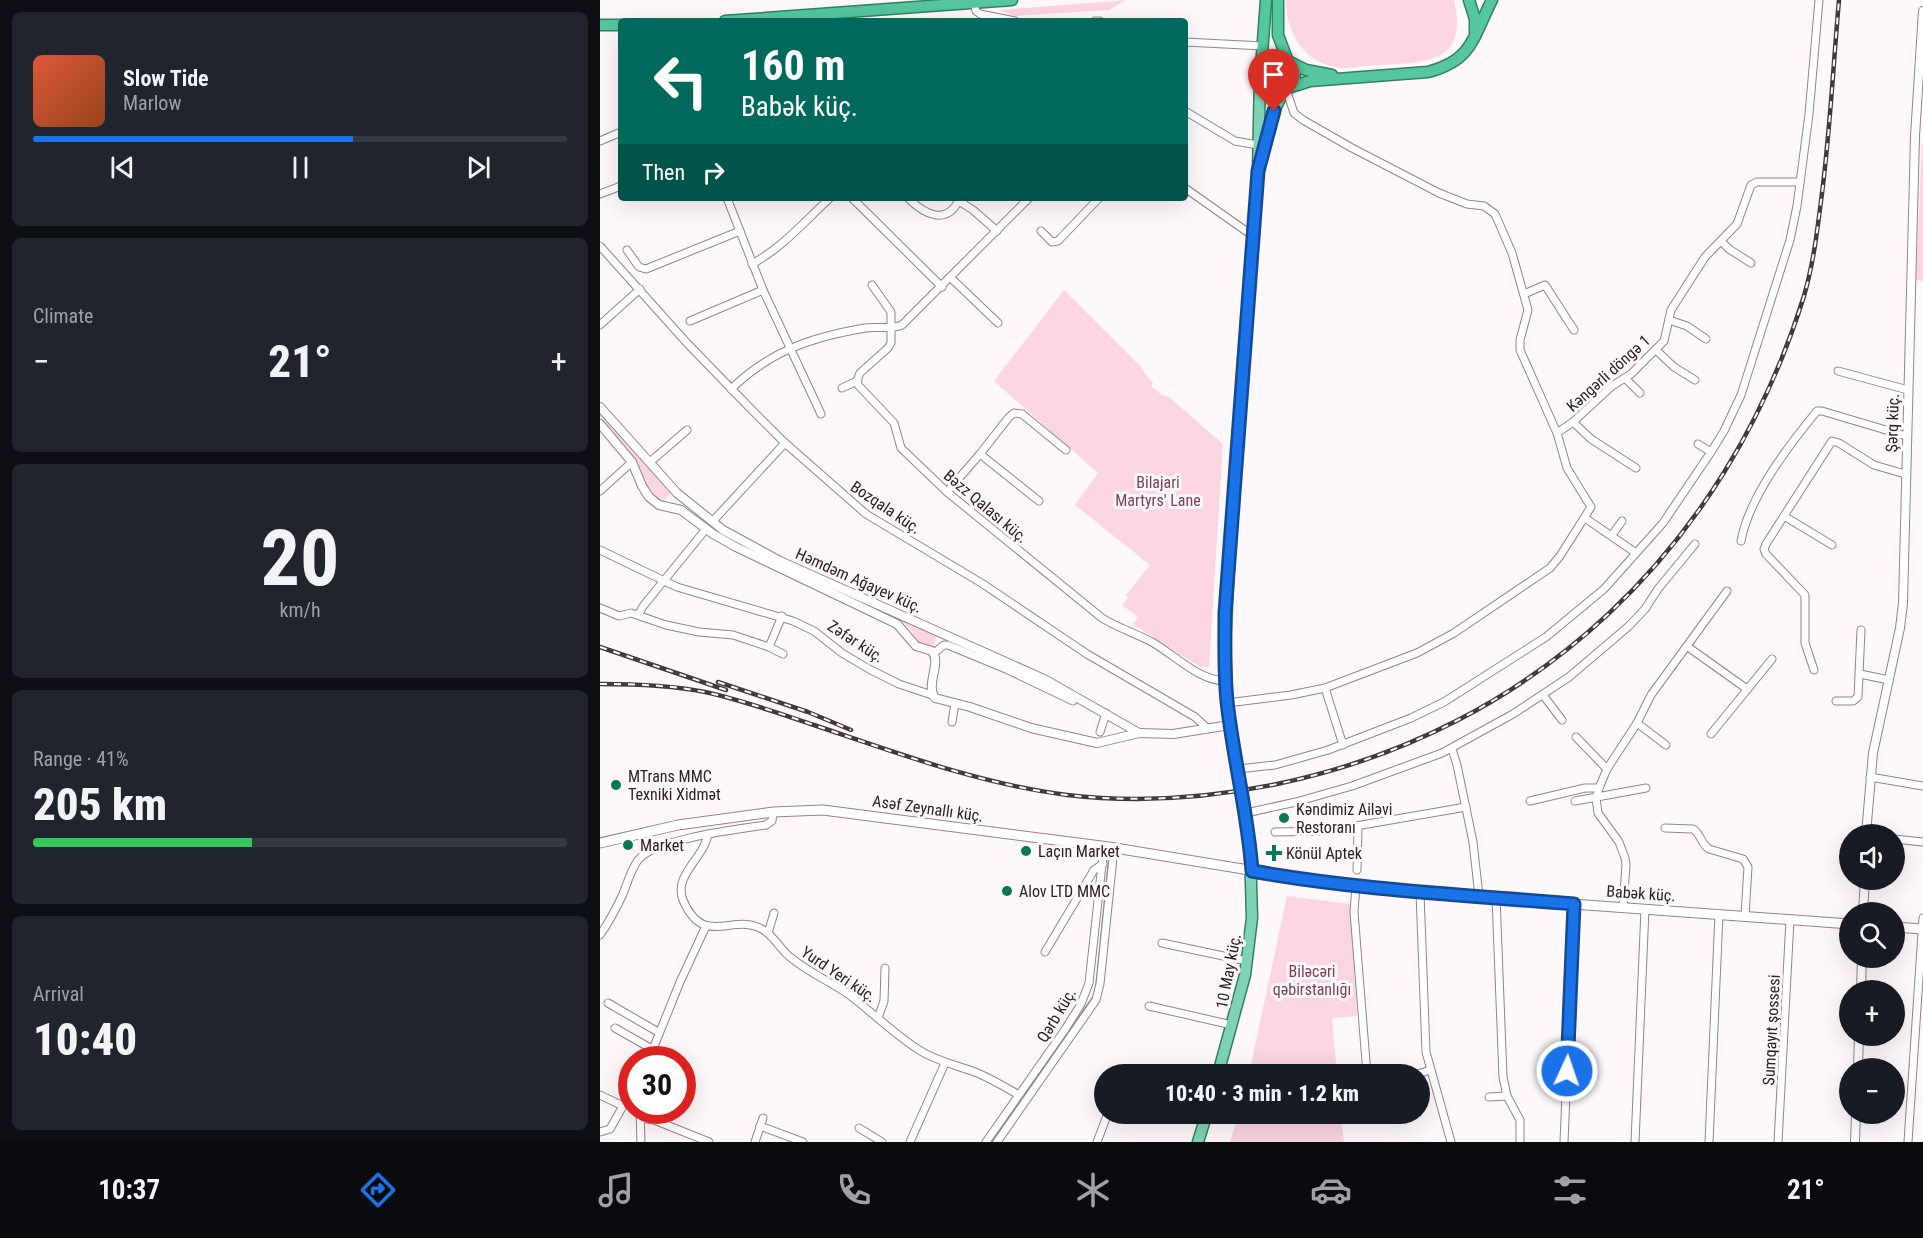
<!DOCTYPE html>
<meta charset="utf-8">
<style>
:root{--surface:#171b24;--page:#20242c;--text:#f1f3f6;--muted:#9ea1a6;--line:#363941;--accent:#1a73e8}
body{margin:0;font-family:"Roboto Condensed",sans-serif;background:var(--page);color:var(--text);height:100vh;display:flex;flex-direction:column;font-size:22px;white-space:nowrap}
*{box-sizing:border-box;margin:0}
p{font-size:20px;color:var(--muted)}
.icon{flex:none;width:33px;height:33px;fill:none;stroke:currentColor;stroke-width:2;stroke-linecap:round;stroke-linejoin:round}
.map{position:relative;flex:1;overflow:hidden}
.details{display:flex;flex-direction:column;gap:12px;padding:12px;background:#0d0f14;width:600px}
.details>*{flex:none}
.top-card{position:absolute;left:18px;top:18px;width:570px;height:183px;border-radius:6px;box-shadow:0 6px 24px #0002;background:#00695c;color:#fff;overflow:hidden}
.controls{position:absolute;left:1239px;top:824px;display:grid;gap:12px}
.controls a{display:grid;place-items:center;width:66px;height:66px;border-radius:50%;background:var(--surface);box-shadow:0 6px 24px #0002;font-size:30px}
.speed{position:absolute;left:18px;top:1046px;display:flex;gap:12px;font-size:30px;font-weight:700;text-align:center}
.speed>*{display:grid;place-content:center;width:78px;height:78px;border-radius:50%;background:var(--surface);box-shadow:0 6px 24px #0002;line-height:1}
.speed .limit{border:9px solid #d22;background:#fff;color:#111}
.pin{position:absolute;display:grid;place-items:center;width:51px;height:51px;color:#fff;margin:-62px -26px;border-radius:50% 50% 50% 0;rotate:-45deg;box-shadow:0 0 6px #0007}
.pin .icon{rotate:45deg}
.me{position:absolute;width:66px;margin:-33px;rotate:3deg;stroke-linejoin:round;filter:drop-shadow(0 0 4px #0008)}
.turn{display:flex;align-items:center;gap:21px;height:126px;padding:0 24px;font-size:27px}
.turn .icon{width:78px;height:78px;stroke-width:2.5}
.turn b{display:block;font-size:42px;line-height:51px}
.then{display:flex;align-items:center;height:57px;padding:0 24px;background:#0003;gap:12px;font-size:22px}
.big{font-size:45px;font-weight:800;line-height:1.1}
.details .tile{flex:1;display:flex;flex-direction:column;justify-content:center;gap:9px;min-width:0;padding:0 21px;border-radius:9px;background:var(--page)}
.details .dial{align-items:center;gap:0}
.dial b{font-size:78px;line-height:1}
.song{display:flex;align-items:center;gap:18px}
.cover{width:72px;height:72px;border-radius:9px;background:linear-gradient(135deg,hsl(10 70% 55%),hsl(20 70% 35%))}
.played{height:6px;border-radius:3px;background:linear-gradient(90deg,var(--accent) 60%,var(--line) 60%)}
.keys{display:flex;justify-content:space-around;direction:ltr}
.heat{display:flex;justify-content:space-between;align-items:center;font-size:33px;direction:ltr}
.charge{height:9px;border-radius:4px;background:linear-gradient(90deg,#34c759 41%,var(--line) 0)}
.trip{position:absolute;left:494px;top:1064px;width:336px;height:60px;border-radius:30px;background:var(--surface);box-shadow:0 6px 24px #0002;font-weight:800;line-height:60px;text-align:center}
.menu{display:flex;height:96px;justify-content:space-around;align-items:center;background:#090b0e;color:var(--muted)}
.menu .icon{width:42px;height:42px}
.menu .active{color:var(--accent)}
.menu b{font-size:27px;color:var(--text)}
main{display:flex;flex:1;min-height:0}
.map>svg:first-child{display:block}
.green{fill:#fbd5e2}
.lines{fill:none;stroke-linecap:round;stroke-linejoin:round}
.stream{stroke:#8da698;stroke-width:2}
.minor-casing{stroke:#998089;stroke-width:9}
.tertiary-casing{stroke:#998089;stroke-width:10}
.secondary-casing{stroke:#998089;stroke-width:11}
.primary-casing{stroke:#2c8463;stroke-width:13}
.trunk-casing{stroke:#2c8463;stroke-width:13}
.minor{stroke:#fff;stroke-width:7}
.tertiary{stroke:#fff;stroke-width:8}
.secondary{stroke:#fff;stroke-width:9}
.primary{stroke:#80d4b5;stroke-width:10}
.trunk{stroke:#56c69c;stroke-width:10}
.rail-casing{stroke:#42393c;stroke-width:4.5}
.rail{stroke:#fef8fa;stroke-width:2;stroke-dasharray:7;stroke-linecap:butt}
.route-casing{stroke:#114b97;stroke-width:15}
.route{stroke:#1a73e8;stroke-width:10}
.poi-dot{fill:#077853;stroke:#fef8fa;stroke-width:2}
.labels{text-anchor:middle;stroke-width:6;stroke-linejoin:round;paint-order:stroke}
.street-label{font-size:16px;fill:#2c2225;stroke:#fef8fa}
.park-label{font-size:16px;fill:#794258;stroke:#fef8fa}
.poi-label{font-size:16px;fill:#2c2225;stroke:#fef8fa;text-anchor:start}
</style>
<main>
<section class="details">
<div class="tile">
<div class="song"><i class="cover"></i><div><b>Slow Tide</b><p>Marlow</p></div></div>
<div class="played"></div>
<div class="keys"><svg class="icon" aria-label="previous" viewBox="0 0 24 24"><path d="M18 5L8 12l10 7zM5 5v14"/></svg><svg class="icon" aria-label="pause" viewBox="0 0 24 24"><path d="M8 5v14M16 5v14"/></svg><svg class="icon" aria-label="next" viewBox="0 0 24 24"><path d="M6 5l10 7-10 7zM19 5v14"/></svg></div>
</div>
<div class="tile"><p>Climate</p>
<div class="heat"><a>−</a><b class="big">21°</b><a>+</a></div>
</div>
<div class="tile dial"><b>20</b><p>km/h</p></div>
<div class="tile"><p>Range · 41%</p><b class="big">205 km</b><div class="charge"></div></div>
<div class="tile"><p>Arrival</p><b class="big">10:40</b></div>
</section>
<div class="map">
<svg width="1323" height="1142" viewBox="0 0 1323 1142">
<rect width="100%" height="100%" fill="#fef8fa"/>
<!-- green -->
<g class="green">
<path d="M526 0 509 10 414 16 400 10Z"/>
<path d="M686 0H854C869 65 825 62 778 65 766 65 753 69 741 68 705 64 686 34 686 0Z"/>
<path d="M1322 144H1323V281L1316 280Z"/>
<path d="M464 290 542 368 545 374 553 383 551 386 562 395 569 397 623 444 609 667H600L533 624 538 617 522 605 528 598 526 595 550 565 475 505 498 473 394 381Z"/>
<path d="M0 411 72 492 62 503C45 495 46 478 38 464 28 447 13 433 0 419Z"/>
<path d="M113 527 336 636 334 647 319 644 310 629 304 624 186 570 110 530Z"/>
<path d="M687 896 750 904 757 1016 732 1018 737 1074H649Z"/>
<path d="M639 1113H741L744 1142H630Z"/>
</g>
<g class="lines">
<!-- stream -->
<g class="stream">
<path d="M496 988 509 858"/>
<path d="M392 1142 493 997"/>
</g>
<!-- minor casing -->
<g class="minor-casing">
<g id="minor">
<path d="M374 3 376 11 380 14 415 21"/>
<path d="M495 21H500"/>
<path d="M585 42 663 46"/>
<path d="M585 111 635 141 658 145"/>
<path d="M0 141 21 132"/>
<path d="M585 188 653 236"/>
<path d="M0 194 21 186"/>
<path d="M127 198 163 290 221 414"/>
<path d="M252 198 342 287"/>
<path d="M308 198C324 214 347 227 360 198"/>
<path d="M359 201 373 210 397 231"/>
<path d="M441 231 452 242 458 241 499 198"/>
<path d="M1121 241 1129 249 1151 263"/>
<path d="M0 246 86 342 148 406 185 443 266 514 383 584 487 654 595 717 607 728"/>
<path d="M27 250 39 267 46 269 140 231"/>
<path d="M152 264C183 247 205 221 230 198"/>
<path d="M351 278 398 323"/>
<path d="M272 285 291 312V343L288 348 260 373 257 381 258 385 294 423 301 448 347 492 502 618C518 628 535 633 552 642 576 656 598 680 625 681"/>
<path d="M924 294 945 285 974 330"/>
<path d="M1069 320 1087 326 1106 339"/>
<path d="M90 321 163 290"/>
<path d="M0 325 40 289"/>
<path d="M1056 350 1074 367 1095 380"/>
<path d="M1238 371 1308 390"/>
<path d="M1025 378 1040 393"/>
<path d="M242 388 257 381"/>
<path d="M131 389C170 351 212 337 265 328 278 326 290 330 302 325L429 198"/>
<path d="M973 422 991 439 1036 468"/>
<path d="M957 433 973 422 1012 386 1031 374 1064 341 1071 310 1105 257 1137 224 1151 185 1157 182H1200"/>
<path d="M1098 444 1111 452"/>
<path d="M380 454 439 501"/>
<path d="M50 462 87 430"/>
<path d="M0 491 32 462"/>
<path d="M347 492 380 454 409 417 414 413 422 414 466 450"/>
<path d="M1184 516 1232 545"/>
<path d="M985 518 1036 553"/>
<path d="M112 522 185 443"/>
<path d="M1012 535 1022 521"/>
<path d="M1141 541C1149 497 1189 445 1217 411H1222L1306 436"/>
<path d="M0 550 77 587 193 621 214 631 242 653 269 669 299 684 332 695"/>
<path d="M0 608 19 616 31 613 66 625 99 632 133 635 169 647 182 616"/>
<path d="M38 615 44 605 106 529"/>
<path d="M169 647 183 654"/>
<path d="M1088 647 1147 689"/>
<path d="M334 653 344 645H348L406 669 473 701"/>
<path d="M1214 670 1205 643V595L1166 554 1164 549 1166 544 1232 441 1239 443 1274 465 1305 474"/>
<path d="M1260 674 1289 680"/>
<path d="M725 688 743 745"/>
<path d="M943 695 962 720"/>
<path d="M1236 701H1253L1258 697 1261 630"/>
<path d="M627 703 691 695 725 688 817 653 854 633 950 568 960 556 991 507 967 468 957 433 920 350V340L928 310 912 253 895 214 884 206 867 204 839 193 752 148 703 120 694 113 686 89"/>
<path d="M352 722 355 703"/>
<path d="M1037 723 1066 745"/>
<path d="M500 732 506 713"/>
<path d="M1111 734 1172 659"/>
<path d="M976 737 1007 769"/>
<path d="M852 749 857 765 873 842 879 896"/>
<path d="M638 769 675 765 728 750 811 718 844 702 946 637 1004 589 1063 523 1111 452 1124 431 1141 395 1190 240 1197 206 1209 114 1219 0"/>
<path d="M1270 777 1323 786"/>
<path d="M930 801 985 788H999"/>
<path d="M975 801 1046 788"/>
<path d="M646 813 696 802 752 786 842 753 913 714 969 677 1029 626 1045 609 1058 589 1095 544"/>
<path d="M1065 828 1093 829C1101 834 1101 844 1109 849L1143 859 1148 867 1145 916"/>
<path d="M675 832 727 831 866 807"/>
<path d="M108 834C105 857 73 875 83 900 104 950 135 910 165 931 175 938 181 950 190 957 208 972 229 981 248 994 272 1012 294 1034 319 1050 336 1061 356 1065 375 1072 390 1078 405 1087 419 1095"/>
<path d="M1294 839 1323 842"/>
<path d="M757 870 758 826"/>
<path d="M756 886 754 912 767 1074"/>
<path d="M820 893 826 1052 851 1142"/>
<path d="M896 897 903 1077 907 1096 920 1120V1142"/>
<path d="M1023 907 1026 865 1025 858 1019 842 998 813 996 798 999 788 1007 769 1037 723 1051 695 1127 591"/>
<path d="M168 933 174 913"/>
<path d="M0 935C9 922 16 909 23 894 27 883 31 870 38 860 54 839 139 829 166 825L172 821 173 812"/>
<path d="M562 943 647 961"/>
<path d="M445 952 494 870 503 864"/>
<path d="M8 1003 58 1032"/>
<path d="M549 1006 632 1025"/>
<path d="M278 1018 284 1001 285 968"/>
<path d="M15 1028 52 1049"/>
<path d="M49 1059 80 982 106 926"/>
<path d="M526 1074 530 1072 540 1074"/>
<path d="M818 1074 830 1070"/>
<path d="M0 1095 23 1106"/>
<path d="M889 1097 907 1096"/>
<path d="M40 1110 41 1142"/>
<path d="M41 1118 54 1120 109 1142"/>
<path d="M160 1126 203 1142"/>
<path d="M259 1128 282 1142"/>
<path d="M0 1132 10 1129 23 1106 32 1096"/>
<path d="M155 1142 163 1118"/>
<path d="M310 1142 345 1063"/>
<path d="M386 1142 466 1028 481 1004 489 983 504 846"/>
<path d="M397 1142 496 1000 500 984 514 848"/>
<path d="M497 1142 508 1113"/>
<path d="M964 1142 974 904"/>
<path d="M1035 1142 1045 909"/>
<path d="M1109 1142 1119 914"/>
<path d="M1178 1142 1190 920"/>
<path d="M1308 1142 1323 918"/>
</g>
</g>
<!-- tertiary casing -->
<g class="tertiary-casing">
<g id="tertiary">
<path d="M0 407 77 493 123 530 180 561 446 680 539 733"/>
<path d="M0 424 32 462 42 486 49 497 59 505 81 510 113 534 136 547 297 624 316 646 332 651C342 663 325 685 335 698L370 707 431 728 497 743 539 733 573 734 630 725"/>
<path d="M1266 834 1273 753 1300 628 1303 603 1315 136 1323 11"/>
<path d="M1263 912 1265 879"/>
<path d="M1261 990 1262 957"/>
<path d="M1258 1068 1259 1035"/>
<path d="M1255 1142 1256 1113"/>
</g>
</g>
<!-- secondary casing -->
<g class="secondary-casing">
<g id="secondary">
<path d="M0 843 78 825 173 812 223 810 509 847 710 880 820 893 1250 924"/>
<path d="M1294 927 1323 929"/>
</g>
</g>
<!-- primary casing -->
<g class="primary-casing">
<g id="primary">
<path d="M663 148 674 111 684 90"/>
<path d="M618 1074 645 975 652 918 650 848 627 703 625 645 629 562 658 171 660 74"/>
<path d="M598 1142 607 1113"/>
</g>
</g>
<!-- trunk casing -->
<g class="trunk-casing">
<g id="trunk">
<path d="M678 0V35L687 59"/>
<path d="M869 0 875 19V32"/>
<path d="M125 21 412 0"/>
<path d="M0 25H21"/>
<circle cx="678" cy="74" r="17"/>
<path d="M692 63 706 70 732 75"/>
<path d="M661 68 666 0"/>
<path d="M688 88 710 81 828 72C873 60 873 37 892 0"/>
</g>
</g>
<!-- minor -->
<use href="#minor" class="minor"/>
<!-- tertiary -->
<use href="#tertiary" class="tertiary"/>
<!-- secondary -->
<use href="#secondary" class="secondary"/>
<!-- primary -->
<use href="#primary" class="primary"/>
<!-- trunk -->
<use href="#trunk" class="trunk"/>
<!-- rail casing -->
<g class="rail-casing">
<g id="rail">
<path d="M0 647 126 690"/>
<path d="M118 682 208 712 251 730"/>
<path d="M0 684C35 684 70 685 105 692 142 700 178 713 214 725 297 753 380 784 467 795 537 803 609 798 677 784 936 730 1126 547 1204 296 1213 265 1217 233 1221 201 1230 134 1233 67 1239 0"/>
</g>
</g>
<!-- rail -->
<use href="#rail" class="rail"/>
</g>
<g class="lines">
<!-- route casing -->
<g class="route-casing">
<path id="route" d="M674 111 658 171 625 613C625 643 624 672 627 701 633 758 648 813 652 871 759 890 866 895 974 904L967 1071"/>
</g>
<!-- route -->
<use href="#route" class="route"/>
</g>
<!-- markers -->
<g class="poi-dot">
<circle cx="16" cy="785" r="6"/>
<circle cx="684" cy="818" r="6"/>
<circle cx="28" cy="845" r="6"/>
<circle cx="426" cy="851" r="6"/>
<path d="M671 844h6v6h6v6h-6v6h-6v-6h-6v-6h6z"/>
<circle cx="407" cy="891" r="6"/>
</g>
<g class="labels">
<!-- street labels -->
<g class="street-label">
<text transform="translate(1008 373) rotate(-42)" y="6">Kəngərli döngə 1</text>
<text transform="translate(1292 423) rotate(-88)" y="6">Şərq küç.</text>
<text transform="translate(386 506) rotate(40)" y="6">Bəzz Qalası küç.</text>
<text transform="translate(286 507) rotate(34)" y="6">Bozqala küç.</text>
<text transform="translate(259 580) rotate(24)" y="6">Həmdəm Ağayev küç.</text>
<text transform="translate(256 641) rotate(33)" y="6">Zəfər küç.</text>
<text transform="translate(328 808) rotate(8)" y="6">Asəf Zeynallı küç.</text>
<text transform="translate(1041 893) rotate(4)" y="6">Babək küç.</text>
<text transform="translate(628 971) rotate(-79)" y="6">10 May küç.</text>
<text transform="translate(239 974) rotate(34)" y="6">Yurd Yeri küç.</text>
<text transform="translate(456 1015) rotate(-59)" y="6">Qərb küç.</text>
<text transform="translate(1171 1030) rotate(-87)" y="6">Sumqayıt şossesi</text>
</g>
<!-- park labels -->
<g class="park-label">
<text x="558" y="488">Bilajari<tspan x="558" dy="18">Martyrs' Lane</tspan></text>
<text x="712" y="977">Biləcəri<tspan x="712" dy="18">qəbirstanlığı</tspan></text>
</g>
<!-- poi labels -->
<g class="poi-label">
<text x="28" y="782">MTrans MMC<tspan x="28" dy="18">Texniki Xidmət</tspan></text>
<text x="696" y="815">Kəndimiz Ailəvi<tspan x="696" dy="18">Restoranı</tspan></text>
<text x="40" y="851">Market</text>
<text x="438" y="857">Laçın Market</text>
<text x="686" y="859">Könül Aptek</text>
<text x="419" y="897">Alov LTD MMC</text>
</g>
</g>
</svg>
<div class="controls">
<a><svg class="icon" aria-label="sound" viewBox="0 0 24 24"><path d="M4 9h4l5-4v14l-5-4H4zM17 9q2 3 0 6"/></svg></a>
<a><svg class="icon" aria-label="search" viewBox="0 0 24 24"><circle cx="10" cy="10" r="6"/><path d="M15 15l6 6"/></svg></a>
<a>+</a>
<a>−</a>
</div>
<div class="speed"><div class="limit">30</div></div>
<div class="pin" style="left:674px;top:111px;background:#d93025"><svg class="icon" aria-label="arrive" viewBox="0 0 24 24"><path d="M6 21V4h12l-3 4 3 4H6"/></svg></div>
<svg class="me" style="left:967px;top:1071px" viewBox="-20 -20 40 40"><circle r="17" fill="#1a73e8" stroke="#fff" stroke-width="3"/><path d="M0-11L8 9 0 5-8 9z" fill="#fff"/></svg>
<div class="trip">10:40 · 3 min · 1.2 km</div>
<div class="top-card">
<div class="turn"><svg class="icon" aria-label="left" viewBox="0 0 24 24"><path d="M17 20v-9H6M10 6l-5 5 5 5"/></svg><div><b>160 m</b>Babək küç.</div></div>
<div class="then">Then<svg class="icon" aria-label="right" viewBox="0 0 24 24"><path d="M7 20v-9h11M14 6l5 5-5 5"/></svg></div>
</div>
</div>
</main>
<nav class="menu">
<b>10:37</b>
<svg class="icon active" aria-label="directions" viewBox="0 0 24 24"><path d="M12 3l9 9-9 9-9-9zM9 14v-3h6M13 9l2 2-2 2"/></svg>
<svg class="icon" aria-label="music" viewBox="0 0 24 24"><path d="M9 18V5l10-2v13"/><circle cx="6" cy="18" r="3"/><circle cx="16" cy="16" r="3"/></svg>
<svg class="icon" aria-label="phone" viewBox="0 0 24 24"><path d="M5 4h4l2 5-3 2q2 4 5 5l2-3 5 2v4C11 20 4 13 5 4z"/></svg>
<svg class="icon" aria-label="climate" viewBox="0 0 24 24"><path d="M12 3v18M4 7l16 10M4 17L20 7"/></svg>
<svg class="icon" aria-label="car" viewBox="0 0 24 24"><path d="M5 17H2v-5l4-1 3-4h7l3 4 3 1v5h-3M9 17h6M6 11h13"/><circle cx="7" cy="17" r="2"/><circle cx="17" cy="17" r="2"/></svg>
<svg class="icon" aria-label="filters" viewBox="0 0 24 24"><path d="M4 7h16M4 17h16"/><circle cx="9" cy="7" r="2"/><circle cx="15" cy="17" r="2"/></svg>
<b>21°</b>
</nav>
